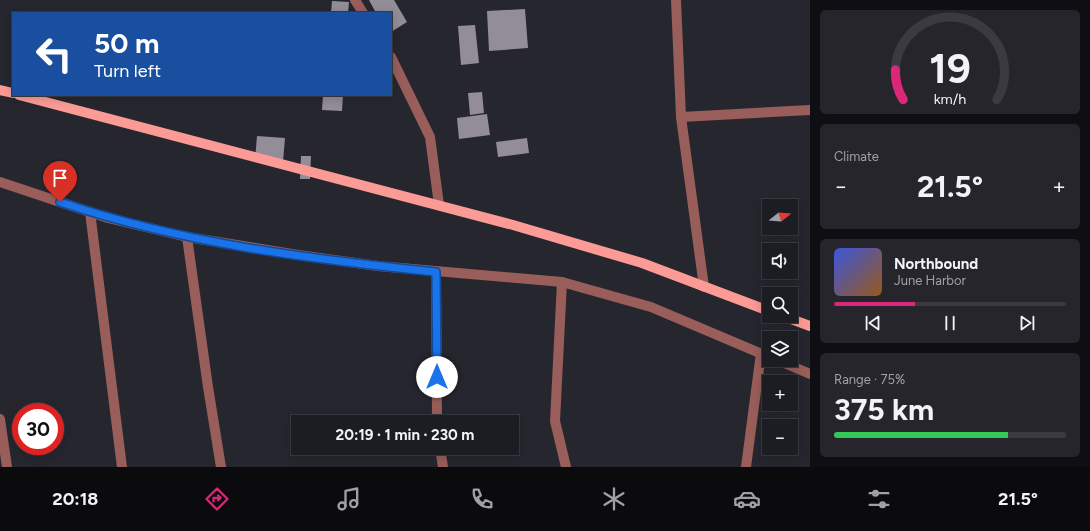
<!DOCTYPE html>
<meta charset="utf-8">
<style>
:root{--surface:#1c1c23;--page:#25252b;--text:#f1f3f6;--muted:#a0a1a6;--line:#3a3a41;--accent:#db2777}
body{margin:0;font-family:Figtree,sans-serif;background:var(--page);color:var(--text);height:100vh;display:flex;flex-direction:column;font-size:15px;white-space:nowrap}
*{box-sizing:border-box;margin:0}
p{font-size:13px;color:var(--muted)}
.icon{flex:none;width:22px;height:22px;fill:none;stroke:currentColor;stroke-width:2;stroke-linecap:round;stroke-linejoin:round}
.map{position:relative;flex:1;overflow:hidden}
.side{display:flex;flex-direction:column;gap:10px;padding:10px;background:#0f0f13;width:280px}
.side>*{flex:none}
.guide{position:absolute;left:12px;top:12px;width:380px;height:84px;border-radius:0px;box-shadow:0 2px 10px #0003,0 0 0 1px var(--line);background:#1a4fa0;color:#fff;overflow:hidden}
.needle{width:26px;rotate:73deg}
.controls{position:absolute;left:762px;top:199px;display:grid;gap:8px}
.controls a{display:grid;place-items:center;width:36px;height:36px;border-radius:0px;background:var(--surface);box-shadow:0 2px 10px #0003,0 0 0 1px var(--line);font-size:20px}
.speed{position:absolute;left:12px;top:403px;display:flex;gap:8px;font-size:20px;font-weight:700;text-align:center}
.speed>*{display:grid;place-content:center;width:52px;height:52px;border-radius:50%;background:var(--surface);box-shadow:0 2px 10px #0003,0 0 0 1px var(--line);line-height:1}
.speed .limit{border:6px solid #d22;background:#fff;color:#111}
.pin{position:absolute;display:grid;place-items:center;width:34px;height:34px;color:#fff;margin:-41px -17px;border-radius:50% 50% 50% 0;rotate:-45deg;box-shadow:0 0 4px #0007}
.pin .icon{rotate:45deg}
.me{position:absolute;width:44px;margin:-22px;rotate:0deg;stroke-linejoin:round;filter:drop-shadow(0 0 3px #0008)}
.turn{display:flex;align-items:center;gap:14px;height:84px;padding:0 16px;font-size:18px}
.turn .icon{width:52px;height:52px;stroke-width:2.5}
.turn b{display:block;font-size:28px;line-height:34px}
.big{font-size:30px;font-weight:700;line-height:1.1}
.side .card{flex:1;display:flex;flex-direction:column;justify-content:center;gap:6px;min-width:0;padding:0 14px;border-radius:6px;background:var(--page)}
.side .dial{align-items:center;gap:0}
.dial svg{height:104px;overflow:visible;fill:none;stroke:var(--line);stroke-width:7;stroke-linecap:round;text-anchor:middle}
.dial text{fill:var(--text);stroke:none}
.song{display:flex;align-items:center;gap:12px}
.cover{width:48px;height:48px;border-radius:6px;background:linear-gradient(135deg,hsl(230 70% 55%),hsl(30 70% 35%))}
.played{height:4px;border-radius:2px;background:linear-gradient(90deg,var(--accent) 35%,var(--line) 35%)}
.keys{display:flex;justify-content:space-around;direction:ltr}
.heat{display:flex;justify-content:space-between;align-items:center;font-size:22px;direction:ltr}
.charge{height:6px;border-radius:3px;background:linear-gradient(90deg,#34c759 75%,var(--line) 0)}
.trip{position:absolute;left:291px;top:415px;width:228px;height:40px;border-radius:0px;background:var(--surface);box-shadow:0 2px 10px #0003,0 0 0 1px var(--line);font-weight:700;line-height:40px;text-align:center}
.tabs{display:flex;height:64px;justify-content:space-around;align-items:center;background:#0b0b0e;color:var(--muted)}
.tabs .icon{width:28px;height:28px}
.tabs .current{color:var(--accent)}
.tabs b{font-size:18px;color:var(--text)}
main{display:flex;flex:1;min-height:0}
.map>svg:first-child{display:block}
.building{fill:#938d97}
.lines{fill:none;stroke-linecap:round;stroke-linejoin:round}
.minor{stroke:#995e5a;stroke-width:10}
.primary{stroke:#fc9b95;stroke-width:10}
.route-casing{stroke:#114b97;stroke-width:10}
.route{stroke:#1a73e8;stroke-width:7}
</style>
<main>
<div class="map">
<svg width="810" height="467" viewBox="0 0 810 467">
<rect width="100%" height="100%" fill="#26262f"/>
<!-- building -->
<g class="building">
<path d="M369 0H394L407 22 391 32V13H376Z"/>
<path d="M332 1 349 2 348 13H331Z"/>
<path d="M525 9 528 48 489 51 487 11Z"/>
<path d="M475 25 479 63 461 65 458 26Z"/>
<path d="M482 92 484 113 470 115 468 93Z"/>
<path d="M323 95H343L342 111 322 110Z"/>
<path d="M487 114 490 135 459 139 457 118Z"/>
<path d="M257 136 285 138 283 162 255 160Z"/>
<path d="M527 138 529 153 498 157 496 142Z"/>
<path d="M301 156H311L310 179H300Z"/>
</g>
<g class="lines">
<!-- minor -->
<g class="minor">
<path d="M355 0 363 13"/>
<path d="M676 0 681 117 704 287"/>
<path d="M391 57 430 137 439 205"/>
<path d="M681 117 810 110"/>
<path d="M0 182 108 218 187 237 298 255 378 266 562 282 651 307 769 357"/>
<path d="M90 212 122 467"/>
<path d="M187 237 208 387 221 467"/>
<path d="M436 272 437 422"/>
<path d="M562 282 555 421 566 467"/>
<path d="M777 360 810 374"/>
<path d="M0 419 7 467"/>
<path d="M440 448 443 467"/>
<path d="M746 467 761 353"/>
</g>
<!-- primary -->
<g class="primary">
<path d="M0 90 13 93"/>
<path d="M19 95 513 225 642 263 769 311"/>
<path d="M783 316 810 326"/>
</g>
</g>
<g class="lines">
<!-- route casing -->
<g class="route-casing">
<path id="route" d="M60 202C181 243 309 259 436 272L437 377"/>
</g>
<!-- route -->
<use href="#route" class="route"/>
</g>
</svg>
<div class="controls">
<a><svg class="needle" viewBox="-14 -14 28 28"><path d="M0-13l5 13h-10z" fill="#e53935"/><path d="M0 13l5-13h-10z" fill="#a0a1a6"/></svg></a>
<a><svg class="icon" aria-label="sound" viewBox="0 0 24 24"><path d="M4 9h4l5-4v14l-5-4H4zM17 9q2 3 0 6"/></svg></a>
<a><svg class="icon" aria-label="search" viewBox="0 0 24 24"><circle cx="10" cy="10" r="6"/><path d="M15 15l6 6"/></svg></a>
<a><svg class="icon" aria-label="layers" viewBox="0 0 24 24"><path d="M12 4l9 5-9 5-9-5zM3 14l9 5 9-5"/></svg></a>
<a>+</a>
<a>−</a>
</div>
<div class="speed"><div class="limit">30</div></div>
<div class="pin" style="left:60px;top:202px;background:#d93025"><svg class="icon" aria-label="arrive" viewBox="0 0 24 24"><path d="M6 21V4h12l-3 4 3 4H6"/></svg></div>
<svg class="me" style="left:437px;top:377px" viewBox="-20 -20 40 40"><circle r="19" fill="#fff"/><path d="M0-13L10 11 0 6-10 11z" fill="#1a73e8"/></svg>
<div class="trip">20:19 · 1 min · 230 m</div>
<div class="guide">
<div class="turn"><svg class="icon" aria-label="left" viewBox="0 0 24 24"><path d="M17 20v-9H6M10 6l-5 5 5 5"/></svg><div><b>50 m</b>Turn left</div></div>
</div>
</div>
<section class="side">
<div class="card dial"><svg viewBox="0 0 100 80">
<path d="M14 69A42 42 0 1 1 86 69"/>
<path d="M14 69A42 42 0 0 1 8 46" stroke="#db2777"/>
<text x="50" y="56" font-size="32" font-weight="700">19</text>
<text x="50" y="72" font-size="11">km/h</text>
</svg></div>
<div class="card"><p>Climate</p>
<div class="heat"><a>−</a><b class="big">21.5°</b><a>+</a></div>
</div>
<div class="card">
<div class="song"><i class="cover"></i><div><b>Northbound</b><p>June Harbor</p></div></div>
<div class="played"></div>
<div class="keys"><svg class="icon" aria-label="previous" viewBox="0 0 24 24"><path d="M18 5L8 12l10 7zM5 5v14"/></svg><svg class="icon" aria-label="pause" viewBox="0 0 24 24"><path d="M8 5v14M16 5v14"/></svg><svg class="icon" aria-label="next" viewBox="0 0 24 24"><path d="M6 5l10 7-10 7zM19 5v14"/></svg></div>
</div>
<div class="card"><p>Range · 75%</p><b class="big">375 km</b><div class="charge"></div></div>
</section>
</main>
<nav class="tabs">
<b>20:18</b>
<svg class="icon current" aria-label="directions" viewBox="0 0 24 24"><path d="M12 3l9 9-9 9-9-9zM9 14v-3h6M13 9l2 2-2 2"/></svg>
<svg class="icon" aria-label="music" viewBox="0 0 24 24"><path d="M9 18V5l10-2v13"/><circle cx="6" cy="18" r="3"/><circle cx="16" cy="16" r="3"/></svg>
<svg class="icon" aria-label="phone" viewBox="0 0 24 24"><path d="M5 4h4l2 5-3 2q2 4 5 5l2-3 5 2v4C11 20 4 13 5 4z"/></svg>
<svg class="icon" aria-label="climate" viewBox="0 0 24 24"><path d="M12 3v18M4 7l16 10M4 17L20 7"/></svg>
<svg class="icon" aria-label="car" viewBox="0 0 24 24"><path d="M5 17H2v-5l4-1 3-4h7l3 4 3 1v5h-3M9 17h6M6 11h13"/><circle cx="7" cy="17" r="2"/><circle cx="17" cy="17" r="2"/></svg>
<svg class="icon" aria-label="filters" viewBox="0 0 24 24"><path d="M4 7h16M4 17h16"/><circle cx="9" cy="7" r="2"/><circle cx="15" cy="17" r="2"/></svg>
<b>21.5°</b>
</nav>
